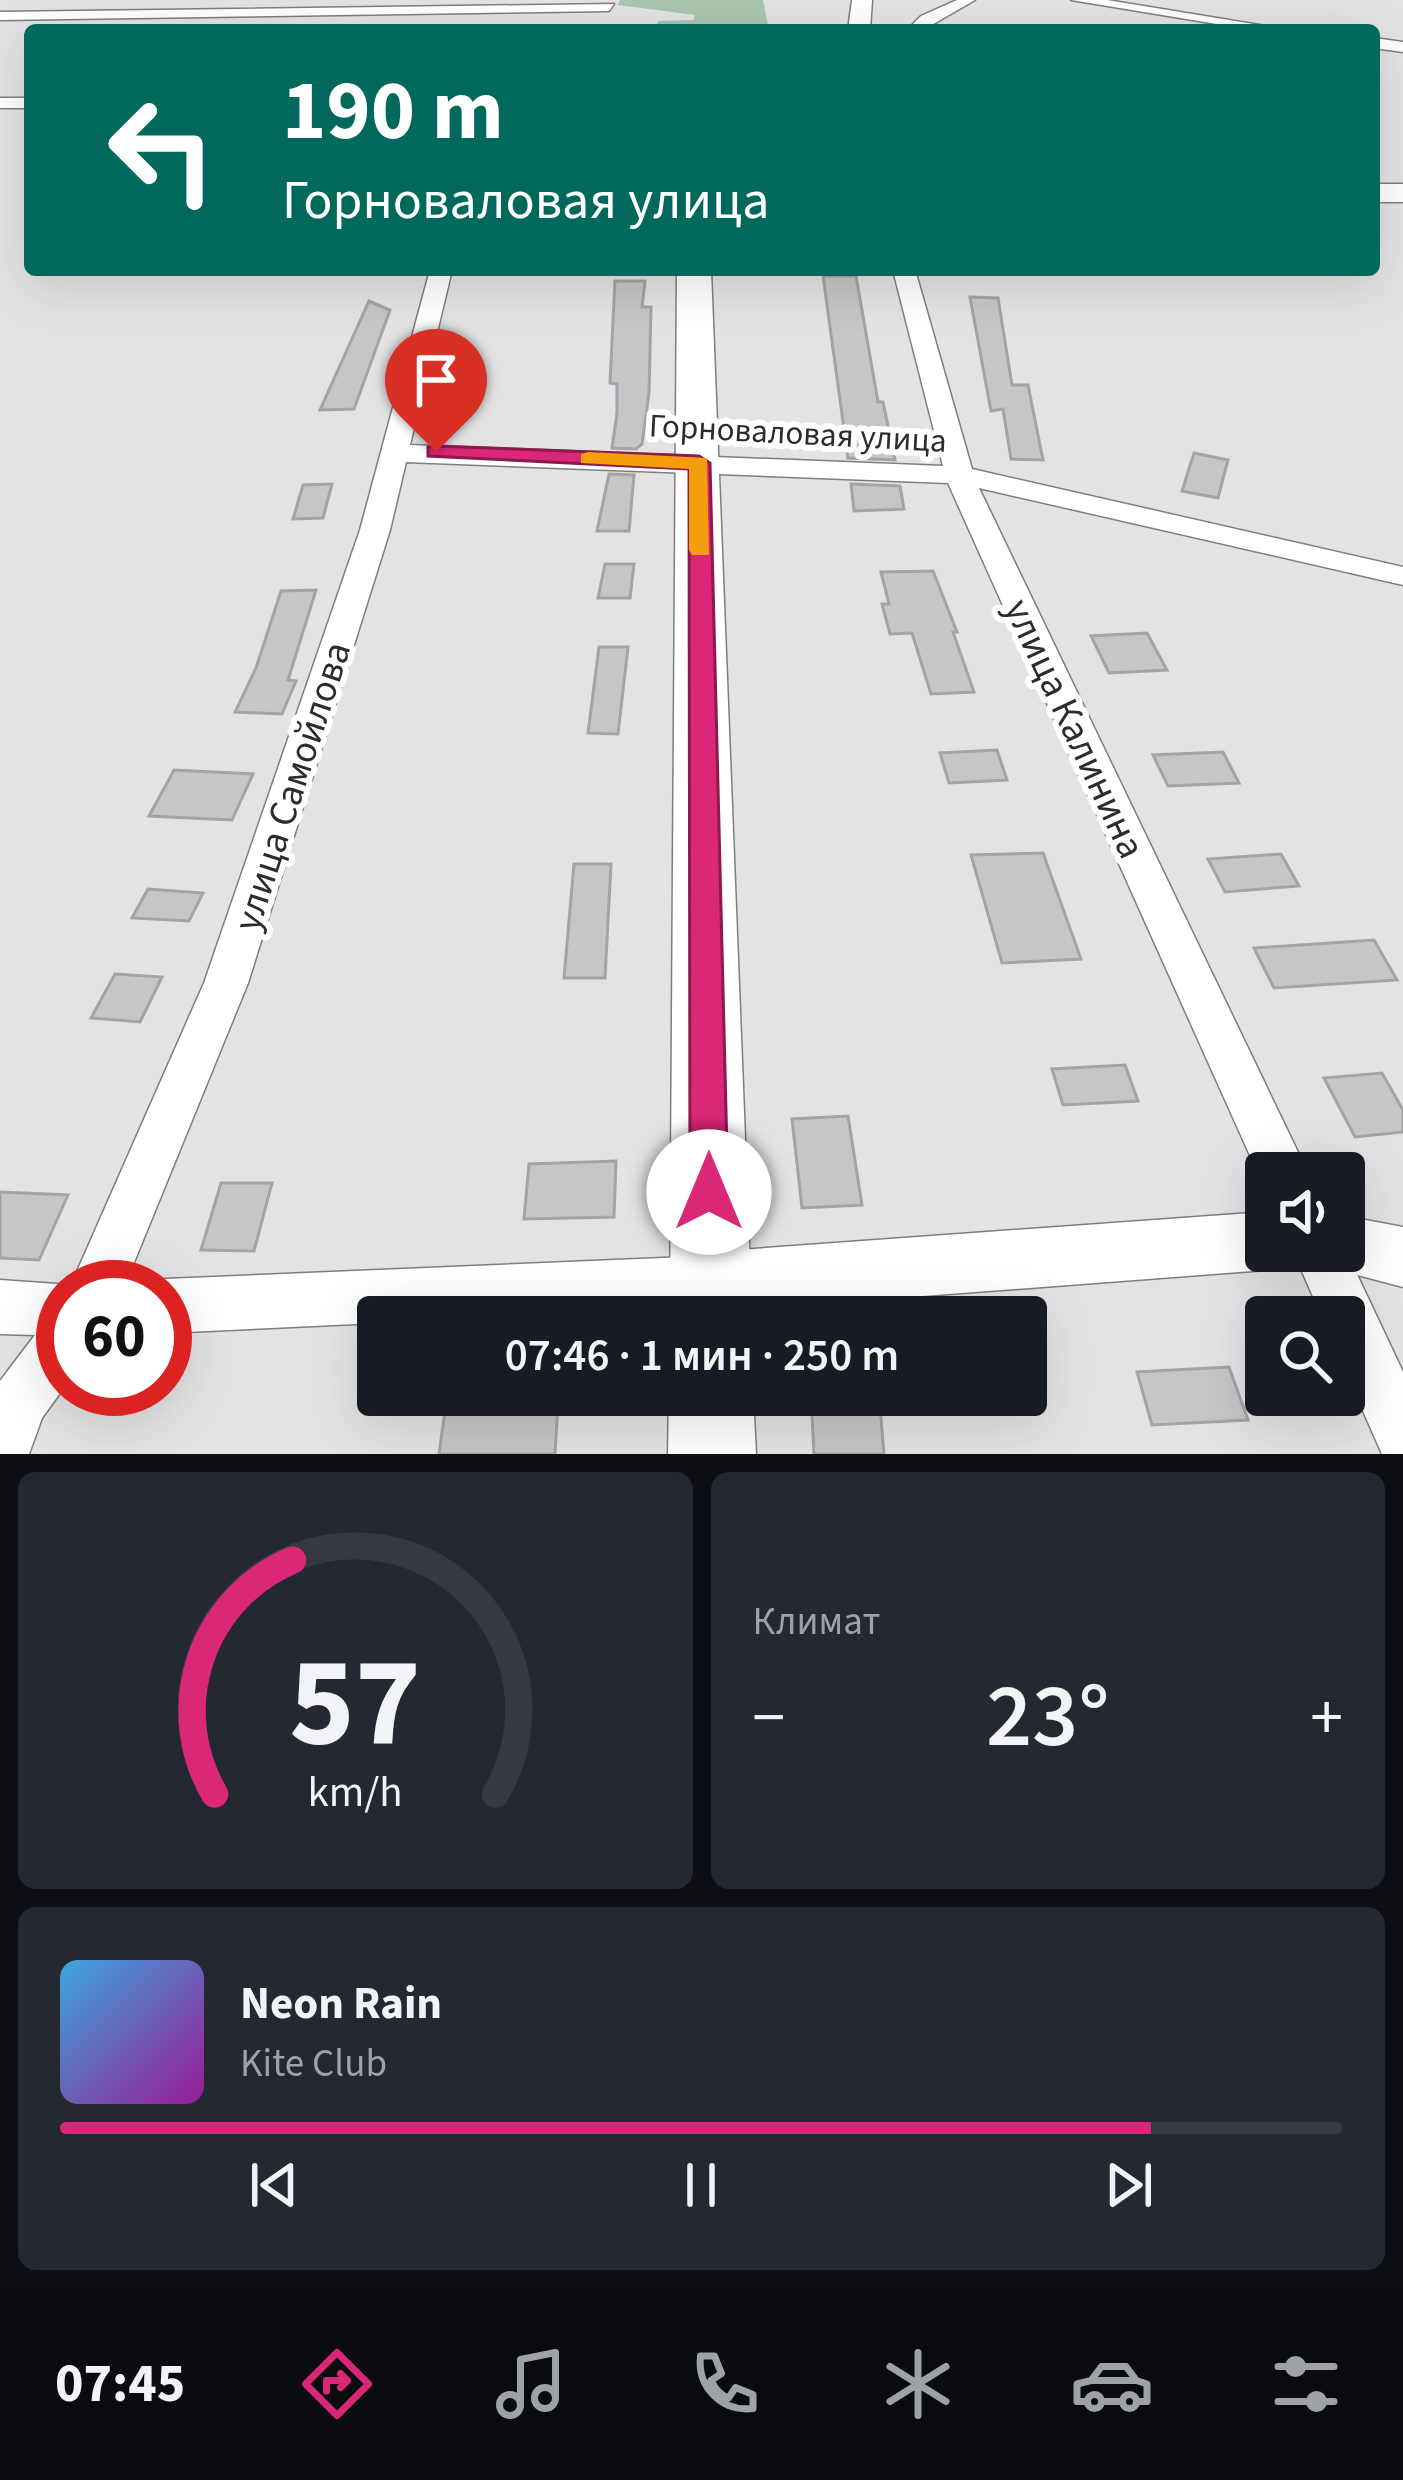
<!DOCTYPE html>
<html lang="ru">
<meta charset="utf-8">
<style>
:root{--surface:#171b24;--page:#242831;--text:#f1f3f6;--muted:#9ea1a6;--line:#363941;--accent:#db2777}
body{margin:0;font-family:"Source Sans 3",sans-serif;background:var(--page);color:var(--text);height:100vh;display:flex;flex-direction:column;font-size:45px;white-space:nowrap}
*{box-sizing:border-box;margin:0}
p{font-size:39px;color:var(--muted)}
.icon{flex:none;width:66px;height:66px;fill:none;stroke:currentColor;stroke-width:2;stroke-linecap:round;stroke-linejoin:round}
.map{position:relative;height:1454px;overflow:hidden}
.details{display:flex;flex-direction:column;gap:18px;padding:18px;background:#0d0f14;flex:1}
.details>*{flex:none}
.banner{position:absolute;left:24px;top:24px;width:1356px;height:252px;border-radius:12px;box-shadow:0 12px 48px #0002;background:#00695c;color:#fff;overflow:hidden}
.tools{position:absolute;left:1245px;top:1152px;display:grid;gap:24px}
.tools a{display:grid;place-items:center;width:120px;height:120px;border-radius:12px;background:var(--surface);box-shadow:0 12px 48px #0002;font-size:60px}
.speed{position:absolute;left:36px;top:1260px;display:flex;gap:24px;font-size:60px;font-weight:700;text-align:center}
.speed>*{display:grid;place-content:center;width:156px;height:156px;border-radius:50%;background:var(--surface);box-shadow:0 12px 48px #0002;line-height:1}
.speed .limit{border:18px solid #d22;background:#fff;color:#111}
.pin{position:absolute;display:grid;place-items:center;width:102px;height:102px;color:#fff;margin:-123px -51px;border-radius:50% 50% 50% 0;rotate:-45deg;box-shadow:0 0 12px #0007}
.pin .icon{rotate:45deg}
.me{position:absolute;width:132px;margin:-66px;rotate:0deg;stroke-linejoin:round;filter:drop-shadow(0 0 9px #0008)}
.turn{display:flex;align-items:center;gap:42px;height:252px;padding:0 60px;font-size:54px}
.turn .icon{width:156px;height:156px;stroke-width:2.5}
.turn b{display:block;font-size:84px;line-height:102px}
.big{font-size:90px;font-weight:600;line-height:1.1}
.details .card{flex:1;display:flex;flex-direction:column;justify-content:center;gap:18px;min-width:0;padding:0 42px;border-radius:18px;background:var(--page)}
.details .dial{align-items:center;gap:0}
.dial svg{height:312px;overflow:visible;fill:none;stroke:var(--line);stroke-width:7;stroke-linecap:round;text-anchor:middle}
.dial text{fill:var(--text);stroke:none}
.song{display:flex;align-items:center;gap:36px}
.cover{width:144px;height:144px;border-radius:18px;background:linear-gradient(135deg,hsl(200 70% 55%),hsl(300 70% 35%))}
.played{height:12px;border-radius:6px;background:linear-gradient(90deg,var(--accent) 85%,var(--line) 85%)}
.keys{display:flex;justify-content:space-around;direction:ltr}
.heat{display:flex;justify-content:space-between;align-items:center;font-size:66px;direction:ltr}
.details .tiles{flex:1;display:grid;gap:18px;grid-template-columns:1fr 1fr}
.card:last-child{grid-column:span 2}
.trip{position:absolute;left:357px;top:1296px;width:690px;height:120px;border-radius:12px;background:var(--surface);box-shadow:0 12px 48px #0002;font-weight:600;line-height:120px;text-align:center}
.dock{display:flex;height:192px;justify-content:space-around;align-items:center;background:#090b0e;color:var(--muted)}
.dock .icon{width:84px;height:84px}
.dock .active{color:var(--accent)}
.dock b{font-size:54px;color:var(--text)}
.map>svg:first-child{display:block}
.green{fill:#abc5af}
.building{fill:#c6c6c9;stroke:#a4a4a7;stroke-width:3}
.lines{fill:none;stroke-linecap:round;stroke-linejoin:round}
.minor-casing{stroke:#7e7e80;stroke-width:3}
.tertiary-casing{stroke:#7e7e80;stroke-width:3}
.primary-casing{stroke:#7e7e80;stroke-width:3}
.minor{fill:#fff;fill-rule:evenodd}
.tertiary{fill:#fff;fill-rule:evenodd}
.primary{fill:#fff;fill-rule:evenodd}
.route{fill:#db2777;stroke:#8e194d;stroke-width:3}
.slow{fill:#f59e0b}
.labels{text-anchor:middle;stroke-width:12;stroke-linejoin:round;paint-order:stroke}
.far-street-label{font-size:33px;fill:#2c2c2d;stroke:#fff}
.street-label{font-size:39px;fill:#2c2c2d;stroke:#fff}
</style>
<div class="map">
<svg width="1403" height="1454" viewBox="0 0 1403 1454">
<rect width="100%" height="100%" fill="#e3e3e6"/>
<!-- green -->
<path class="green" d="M620 0H763L769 30 656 27 658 21 693 20 695 15 618 5Z"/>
<!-- building -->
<g class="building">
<path d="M823 276H856L878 402H883L895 460 848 458Z"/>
<path d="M615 281H645L642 307H651L649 393 642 444 636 449 612 448 617 413V384L610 383Z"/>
<path d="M970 297 998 298 1012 385H1028L1043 460 1011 459 1003 409 991 411Z"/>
<path d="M369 301 390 310 354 409 320 410Z"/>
<path d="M1194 453 1228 460 1218 498 1182 491Z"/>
<path d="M609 474 634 475 629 531H597Z"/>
<path d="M332 484 323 518 293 519 303 485Z"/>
<path d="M851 484 900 486 904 509 854 511Z"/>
<path d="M605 564H634L630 598H598Z"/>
<path d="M933 571 957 632H953L974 692 931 694 912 633 890 634 882 604H889L881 572Z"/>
<path d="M316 590 288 680 296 681 282 714 235 712 256 668 281 591Z"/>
<path d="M1147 633 1167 670 1109 673 1091 636Z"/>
<path d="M599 647H628L618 734 588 733Z"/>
<path d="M997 750 1007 780 949 783 940 753Z"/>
<path d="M1223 752 1239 783 1168 786 1153 755Z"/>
<path d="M174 770 253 774 232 820 149 816Z"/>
<path d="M1043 853 1081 959 1002 963 971 855Z"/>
<path d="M1281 854 1299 886 1225 892 1208 859Z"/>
<path d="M574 864H611L605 978H564Z"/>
<path d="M148 889 203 893 189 921 132 918Z"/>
<path d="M1374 940 1397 980 1274 988 1254 948Z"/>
<path d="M115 974 162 977 140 1022 91 1018Z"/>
<path d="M1125 1065 1138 1101 1063 1105 1052 1069Z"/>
<path d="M1382 1073 1403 1110V1132L1355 1137 1324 1078Z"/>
<path d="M848 1116 862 1205 802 1208 792 1119Z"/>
<path d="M616 1161 614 1217 524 1219 529 1164Z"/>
<path d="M221 1183H272L254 1251 201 1250Z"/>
<path d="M0 1192 68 1195 39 1260 0 1258Z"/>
<path d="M1229 1367 1248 1420 1152 1425 1137 1372Z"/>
<path d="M811 1395H879L884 1454H814Z"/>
<path d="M558 1403 555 1454H439L446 1404Z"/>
</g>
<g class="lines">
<!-- minor casing -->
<g class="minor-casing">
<g id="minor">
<path d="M957 0H975L923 30H907L921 16Z"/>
<path d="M1071 0H1107L1290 30H1253Z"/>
<path d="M614 4 609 11 0 20V12Z"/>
<path d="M1374 38 1403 42V52L1374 48Z"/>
<rect x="0" y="98" width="30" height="10"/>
<path d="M430 270H452L410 445 943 466 893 270H915L972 469 1403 567V585L979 488 1308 1173H1266L1265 1189 948 483 406 462 390 530 248 983 124 1287H63V1389L42 1418 29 1454H0V1381L35 1335 0 1334V1280L71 1285 204 983 360 530Z"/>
<path d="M1344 1247 1403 1372V1454H1382L1344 1368V1317H1322L1293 1251H1344Z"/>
<path d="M711 1256 730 1264 737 1282 730 1300 711 1308 513 1317H378V1323L165 1333V1287H146L165 1279Z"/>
</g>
</g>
<!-- tertiary casing -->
<g class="tertiary-casing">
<g id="tertiary">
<path d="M1266 1212V1251H1292L1287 1261 1266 1270 711 1312 689 1303 680 1282 689 1261 711 1252Z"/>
<path d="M1344 1216 1403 1227V1287L1323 1266 1316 1251H1344Z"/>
</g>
</g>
<!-- primary casing -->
<g class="primary-casing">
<g id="primary">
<path d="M852 0H872L870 30H848Z"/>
<rect x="1374" y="184" width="29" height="18"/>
<path d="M677 270H711L752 1317H670Z"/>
<path d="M669 1395H753L756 1454H668Z"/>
</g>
</g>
<!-- minor -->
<use href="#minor" class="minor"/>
<!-- tertiary -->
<use href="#tertiary" class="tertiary"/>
<!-- primary -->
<use href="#primary" class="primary"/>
</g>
<!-- route -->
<path class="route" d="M436 446 699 456 710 463 728 1192 723 1205 709 1210 696 1205 690 1192 689 469 428 456V447Z"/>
<!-- slow -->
<path class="slow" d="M588 452 707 458 709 555H692L689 550V469L581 463V454Z"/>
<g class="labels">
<!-- far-street labels -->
<g class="far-street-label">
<text transform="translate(798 432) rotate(3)" y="12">Горноваловая улица</text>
</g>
<!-- street labels -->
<g class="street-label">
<text transform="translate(1076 728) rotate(65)" y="14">улица Калинина</text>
<text transform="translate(291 786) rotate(-72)" y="14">улица Самойлова</text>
</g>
</g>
</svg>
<div class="tools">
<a><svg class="icon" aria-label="sound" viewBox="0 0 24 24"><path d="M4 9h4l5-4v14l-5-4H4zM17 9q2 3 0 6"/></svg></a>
<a><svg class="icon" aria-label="search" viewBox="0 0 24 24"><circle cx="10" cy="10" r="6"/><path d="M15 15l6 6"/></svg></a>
</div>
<div class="speed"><div class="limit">60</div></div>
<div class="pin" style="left:436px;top:452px;background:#d93025"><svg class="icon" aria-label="arrive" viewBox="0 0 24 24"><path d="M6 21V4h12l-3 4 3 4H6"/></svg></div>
<svg class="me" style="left:709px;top:1192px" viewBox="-20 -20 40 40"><circle r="19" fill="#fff"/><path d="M0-13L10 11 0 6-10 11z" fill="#db2777"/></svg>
<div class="trip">07:46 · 1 мин · 250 m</div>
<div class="banner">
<div class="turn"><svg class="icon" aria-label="left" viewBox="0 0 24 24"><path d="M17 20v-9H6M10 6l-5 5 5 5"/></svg><div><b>190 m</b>Горноваловая улица</div></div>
</div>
</div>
<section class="details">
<div class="tiles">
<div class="card dial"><svg viewBox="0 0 100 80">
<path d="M14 69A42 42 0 1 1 86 69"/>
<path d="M14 69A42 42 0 0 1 34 9" stroke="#db2777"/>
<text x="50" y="56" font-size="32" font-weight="700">57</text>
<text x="50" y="72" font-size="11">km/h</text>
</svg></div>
<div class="card"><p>Климат</p>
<div class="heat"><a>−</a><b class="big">23°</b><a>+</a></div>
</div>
<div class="card">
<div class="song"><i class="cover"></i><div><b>Neon Rain</b><p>Kite Club</p></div></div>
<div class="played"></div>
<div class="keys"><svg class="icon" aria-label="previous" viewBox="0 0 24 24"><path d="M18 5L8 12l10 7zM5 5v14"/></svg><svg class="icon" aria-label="pause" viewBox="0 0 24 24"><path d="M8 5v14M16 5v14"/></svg><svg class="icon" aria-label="next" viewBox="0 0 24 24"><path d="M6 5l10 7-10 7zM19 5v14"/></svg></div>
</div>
</div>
</section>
<nav class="dock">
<b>07:45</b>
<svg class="icon active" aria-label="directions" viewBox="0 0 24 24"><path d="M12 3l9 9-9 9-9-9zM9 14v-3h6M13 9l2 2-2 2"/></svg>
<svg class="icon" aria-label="music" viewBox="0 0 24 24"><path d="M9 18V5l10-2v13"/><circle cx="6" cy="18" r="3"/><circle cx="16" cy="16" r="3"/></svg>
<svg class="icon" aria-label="phone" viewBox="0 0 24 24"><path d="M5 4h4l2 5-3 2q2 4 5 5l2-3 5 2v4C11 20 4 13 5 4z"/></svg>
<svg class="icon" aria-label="climate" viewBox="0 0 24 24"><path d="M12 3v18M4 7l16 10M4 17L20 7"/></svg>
<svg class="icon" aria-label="car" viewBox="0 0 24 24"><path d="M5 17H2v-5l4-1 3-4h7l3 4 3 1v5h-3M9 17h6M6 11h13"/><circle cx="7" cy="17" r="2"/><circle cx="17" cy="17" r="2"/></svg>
<svg class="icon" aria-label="filters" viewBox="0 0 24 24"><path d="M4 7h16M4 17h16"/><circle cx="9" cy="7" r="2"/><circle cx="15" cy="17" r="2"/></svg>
</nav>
